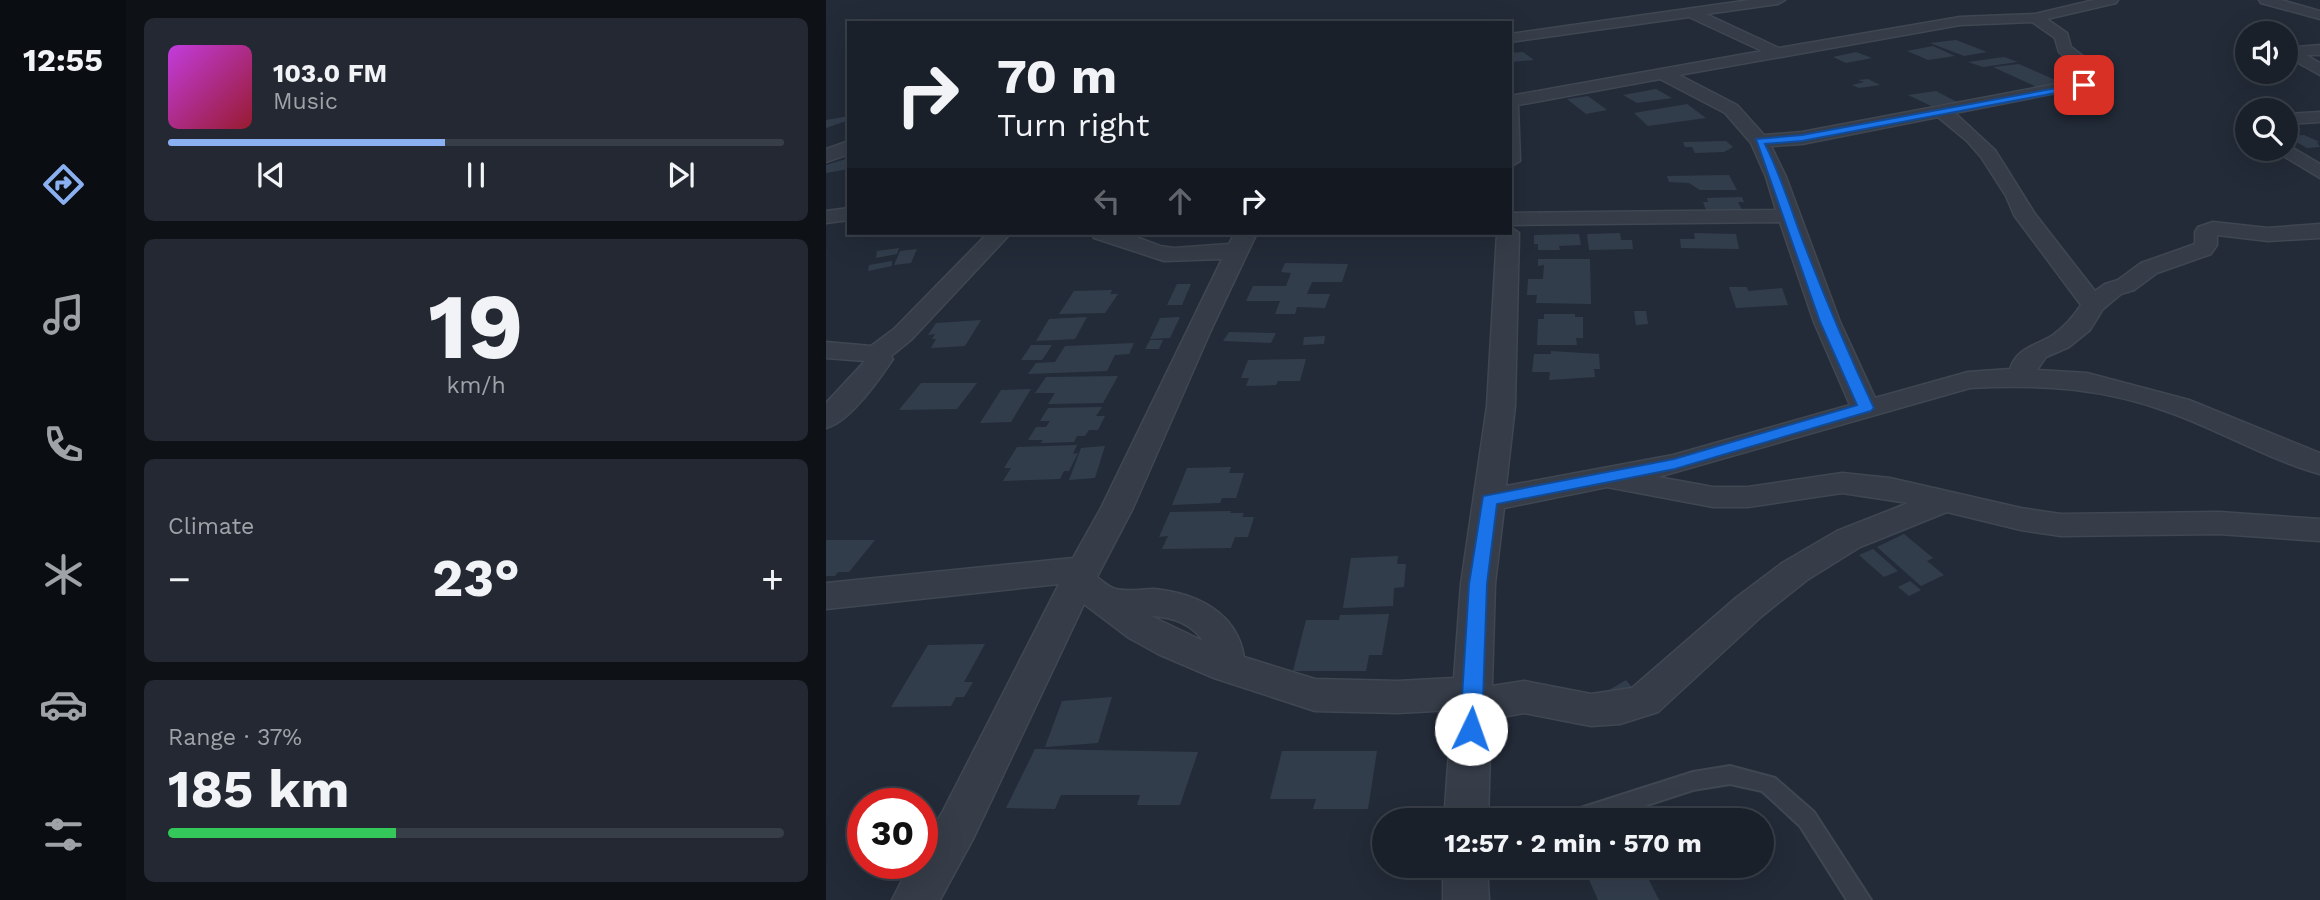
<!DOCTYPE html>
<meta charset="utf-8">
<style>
:root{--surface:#1a202a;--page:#232832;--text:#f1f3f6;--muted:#9fa3a8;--line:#383e47;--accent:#8ab0f1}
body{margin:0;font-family:"Work Sans",sans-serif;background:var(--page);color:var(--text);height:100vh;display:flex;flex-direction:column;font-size:26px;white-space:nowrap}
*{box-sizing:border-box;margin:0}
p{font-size:23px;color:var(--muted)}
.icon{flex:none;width:38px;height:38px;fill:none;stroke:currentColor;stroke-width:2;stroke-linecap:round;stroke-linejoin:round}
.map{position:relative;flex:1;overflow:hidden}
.side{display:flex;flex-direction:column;gap:18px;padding:18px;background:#0e1217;width:700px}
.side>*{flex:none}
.hud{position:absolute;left:21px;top:21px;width:665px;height:214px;border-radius:0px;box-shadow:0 7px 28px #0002,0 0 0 2px var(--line);background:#1a202a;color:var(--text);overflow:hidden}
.tools{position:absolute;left:1409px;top:21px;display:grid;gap:14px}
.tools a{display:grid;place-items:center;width:63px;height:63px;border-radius:50%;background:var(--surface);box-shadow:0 7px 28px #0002,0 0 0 2px var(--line);font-size:35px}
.speed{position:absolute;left:21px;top:788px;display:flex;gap:14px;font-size:35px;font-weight:700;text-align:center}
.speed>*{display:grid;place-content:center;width:91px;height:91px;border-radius:50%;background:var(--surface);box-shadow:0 7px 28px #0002,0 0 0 2px var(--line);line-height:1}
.speed .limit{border:10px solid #d22;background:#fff;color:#111}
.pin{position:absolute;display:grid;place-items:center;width:60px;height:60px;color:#fff;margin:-30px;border-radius:14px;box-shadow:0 4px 10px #0006}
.me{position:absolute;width:77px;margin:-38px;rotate:3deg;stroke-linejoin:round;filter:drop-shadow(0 0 5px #0008)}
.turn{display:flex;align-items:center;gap:24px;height:147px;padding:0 35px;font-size:32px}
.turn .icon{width:91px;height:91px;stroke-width:2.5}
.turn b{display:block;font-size:49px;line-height:60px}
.lanes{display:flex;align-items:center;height:66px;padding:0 35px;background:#0003;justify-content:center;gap:35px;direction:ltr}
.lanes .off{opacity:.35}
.big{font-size:52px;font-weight:700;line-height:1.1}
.side .card{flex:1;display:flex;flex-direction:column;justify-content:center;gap:10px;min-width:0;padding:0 24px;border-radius:10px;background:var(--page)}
.side .dial{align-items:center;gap:0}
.dial b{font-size:91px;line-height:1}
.song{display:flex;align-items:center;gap:21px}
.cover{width:84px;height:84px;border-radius:10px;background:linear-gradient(135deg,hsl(290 70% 55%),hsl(350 70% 35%))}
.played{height:7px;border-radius:4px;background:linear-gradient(90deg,var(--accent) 45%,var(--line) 45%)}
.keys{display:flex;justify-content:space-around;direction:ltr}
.heat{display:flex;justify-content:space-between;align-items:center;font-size:38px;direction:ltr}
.charge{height:10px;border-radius:5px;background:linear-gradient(90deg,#34c759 37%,var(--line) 0)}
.trip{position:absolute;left:546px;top:808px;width:402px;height:70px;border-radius:35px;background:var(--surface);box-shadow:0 7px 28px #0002,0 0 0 2px var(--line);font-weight:700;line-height:70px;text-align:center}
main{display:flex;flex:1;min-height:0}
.menu{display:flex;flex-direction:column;width:126px;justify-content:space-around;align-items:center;background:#0a0d11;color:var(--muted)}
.menu .icon{width:49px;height:49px}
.menu .on{color:var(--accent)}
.menu b{font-size:32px;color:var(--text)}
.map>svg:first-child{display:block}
.building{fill:#323d4c}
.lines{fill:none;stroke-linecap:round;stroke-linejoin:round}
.lane-casing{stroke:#3f4752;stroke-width:4}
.street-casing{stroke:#3f4752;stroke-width:3}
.lane{fill:#363d48;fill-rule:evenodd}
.street{fill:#363d48;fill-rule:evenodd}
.route{fill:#1a73e8;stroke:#114b97;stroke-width:2}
</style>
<main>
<nav class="menu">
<b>12:55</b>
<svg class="icon on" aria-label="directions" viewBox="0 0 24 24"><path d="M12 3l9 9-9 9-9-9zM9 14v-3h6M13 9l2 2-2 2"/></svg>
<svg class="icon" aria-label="music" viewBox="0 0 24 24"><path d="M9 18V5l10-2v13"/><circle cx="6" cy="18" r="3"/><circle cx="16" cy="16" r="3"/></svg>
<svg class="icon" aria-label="phone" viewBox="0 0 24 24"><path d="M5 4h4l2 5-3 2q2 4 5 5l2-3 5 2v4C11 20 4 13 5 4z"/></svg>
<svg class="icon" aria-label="climate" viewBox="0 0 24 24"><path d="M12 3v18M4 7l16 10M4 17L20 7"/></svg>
<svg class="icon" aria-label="car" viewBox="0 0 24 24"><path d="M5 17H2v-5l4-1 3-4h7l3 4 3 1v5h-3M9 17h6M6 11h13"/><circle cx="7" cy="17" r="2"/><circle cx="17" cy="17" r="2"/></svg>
<svg class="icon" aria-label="filters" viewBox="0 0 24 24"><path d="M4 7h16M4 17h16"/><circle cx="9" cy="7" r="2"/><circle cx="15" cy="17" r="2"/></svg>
</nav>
<section class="side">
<div class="card">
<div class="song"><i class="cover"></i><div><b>103.0 FM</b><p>Music</p></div></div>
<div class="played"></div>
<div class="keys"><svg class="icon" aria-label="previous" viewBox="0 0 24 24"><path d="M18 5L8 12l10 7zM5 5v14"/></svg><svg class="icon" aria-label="pause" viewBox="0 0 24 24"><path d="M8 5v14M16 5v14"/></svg><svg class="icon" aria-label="next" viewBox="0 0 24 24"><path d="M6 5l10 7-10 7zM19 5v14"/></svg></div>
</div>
<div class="card dial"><b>19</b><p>km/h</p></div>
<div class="card"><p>Climate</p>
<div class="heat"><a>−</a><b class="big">23°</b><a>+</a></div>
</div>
<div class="card"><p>Range · 37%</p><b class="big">185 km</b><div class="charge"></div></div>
</section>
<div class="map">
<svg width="1494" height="900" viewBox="0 0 1494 900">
<rect width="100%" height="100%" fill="#232b38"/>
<!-- building -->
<g class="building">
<path d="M1130 40 1161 52 1138 56 1104 43Z"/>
<path d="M1107 46 1129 56 1102 60 1081 51Z"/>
<path d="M697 52 708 60 684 62V53Z"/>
<path d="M1030 52 1046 58 1020 63 1007 57Z"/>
<path d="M1178 57 1192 62 1157 67 1142 62Z"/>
<path d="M1193 64 1241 85 1215 89 1167 67Z"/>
<path d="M1042 79 1054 85 1033 88 1026 85 1038 82 1032 80Z"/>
<path d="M830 89 846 98 811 103 797 95Z"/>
<path d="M1110 91 1131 102 1105 106 1082 95Z"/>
<path d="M762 96 781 110 760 114 741 99Z"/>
<path d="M861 104 880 118 822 126 808 113Z"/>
<path d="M23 116V120L0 128V120Z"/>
<path d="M1478 135 1494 142H1491L1494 147 1481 148 1460 136Z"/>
<path d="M900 141 907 147 898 152 869 153 866 147H859L857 142Z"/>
<path d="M23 158V169L0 173V165Z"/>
<path d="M903 175 911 190H874L863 183 843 182 841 176Z"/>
<path d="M916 197 918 202H912L916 210 882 215 877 202H882L881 198Z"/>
<path d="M794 233 795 240H806L807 249 763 250 761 234Z"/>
<path d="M868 233 910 234 913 249 855 248 854 239H869Z"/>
<path d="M753 234 755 245 733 246 734 250H712V244H708V235Z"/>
<path d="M73 248 71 254 50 258 51 251Z"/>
<path d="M91 249 85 263 68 265 74 251Z"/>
<path d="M712 259H764L765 304 710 303 711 295H701L702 279H717L718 265 712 266Z"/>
<path d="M66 261V266L42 271 43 265Z"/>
<path d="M459 263 522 264 516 282H486L481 294H504L499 308 471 307 469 314H449L454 301H420L427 286H460L465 273 455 272Z"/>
<path d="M351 284H365L356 305H341Z"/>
<path d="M903 287H921L922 291 956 288 962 305 910 308Z"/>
<path d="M286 290 284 294H292L279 313 233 314 248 291Z"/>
<path d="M808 311H820L822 324 810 325Z"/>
<path d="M718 314H749V317H757V338H750L751 345H711L712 319H718Z"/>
<path d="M261 317 249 339 210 341 223 319Z"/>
<path d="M354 317 344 338 324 339 334 318Z"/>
<path d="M155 320 139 346 105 348 110 339H106L109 334 102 335 110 323Z"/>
<path d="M403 332 450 333 445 343 397 341Z"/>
<path d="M499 336 498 344 477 345 478 337Z"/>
<path d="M324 340H337L333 349H319Z"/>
<path d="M308 343 303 354 289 355 281 371 202 374 210 363 229 362 239 346Z"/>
<path d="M205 345H226L216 360H195Z"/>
<path d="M725 351 773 354 774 369H768L769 377 723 380 724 372H706L708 354H725Z"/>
<path d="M480 359 474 381H452L450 385 420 386 423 378H415L422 360Z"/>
<path d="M292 376 277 403 222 404 229 393H209L220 377Z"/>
<path d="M95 383H151L131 409 73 410Z"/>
<path d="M205 389 185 422 154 423 175 390Z"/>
<path d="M276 407 270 416H279L272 430H263L259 436H251L248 442 215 443 217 440H202L210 427H220L224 421H214L222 408Z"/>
<path d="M251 445 247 454 252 453 243 471H238L234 479 177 481 185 468H178L191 447Z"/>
<path d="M279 446 269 478 243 480 255 448Z"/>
<path d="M405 467 403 473H418L410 498H396L394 503 346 505 361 468Z"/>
<path d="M405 511 404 513H418L416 517H428L422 537H409L405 548 336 549 342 536 333 537 344 512Z"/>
<path d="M1078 534 1107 558 1101 561 1118 575 1095 586 1051 547Z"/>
<path d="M0 540H49L23 572H12L9 576H0Z"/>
<path d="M1047 549 1072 571 1058 577 1033 555Z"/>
<path d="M572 556 571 564H580L578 587 568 588 567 606 517 608 525 558Z"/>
<path d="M1084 581 1095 590 1083 596 1072 587Z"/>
<path d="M563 614 556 655H543L540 671H467L480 620H513L514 615Z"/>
<path d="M159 644 138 682H147L138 697H130L125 706 65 707 102 645Z"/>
<path d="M800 680 810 692 778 693Z"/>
<path d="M286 697 272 743 219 747 236 701Z"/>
<path d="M209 749 372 752 354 805H311L314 795H235L229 809 180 808Z"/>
<path d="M456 751H551L542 809H487L490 799H444Z"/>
<path d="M757 866H816L833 900H772Z"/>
</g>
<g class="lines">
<!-- lane casing -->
<g class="lane-casing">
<path id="lane" d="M904 766 949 778 988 812 1045 900H1021L974 826 936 791 904 784 867 790 772 821H732L735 814 742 812 867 772Z"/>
</g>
<!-- street casing -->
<g class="street-casing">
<g id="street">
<path d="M924 0H959L952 4 880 14 953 48 1134 17 1209 14 1268 0H1292L1290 3 1221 19 1241 33 1245 47 1275 70 1278 81 1276 84 1129 113 1169 150 1209 214 1269 291 1279 284 1292 280 1315 263 1369 244V232L1372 227 1387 222 1442 228 1494 224V238L1442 241 1391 235V245L1385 254 1331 273 1308 290 1295 294 1277 309 1264 330 1243 347 1220 357 1211 370 1261 373 1363 400 1494 453V474C1443 460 1395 431 1345 413 1278 388 1214 384 1144 388L832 477 887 487H922L1016 473 1064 478 1195 508 1235 514 1393 512 1494 519V541L1393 534 1235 536 1195 530 1121 512 1034 547 981 580 936 616 832 712 794 724 765 726 698 713 665 719 662 821H618L626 710 572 713 489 711 388 678 332 654 303 638 258 604 147 839 114 900H66L85 863H96V845L117 811 233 584 0 609V583L247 558 275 508 396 259 338 261 268 238 265 233H300L334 246 348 248 403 244 409 233H431L385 330 307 508 271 577C276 581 284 588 290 589 301 592 316 589 328 589 370 593 411 612 418 657L489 679 572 681 628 678 635 584 661 406 671 233H684V227L693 233 689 406 680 486 847 455 1024 405 988 322 954 222 684 225V213L950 210 940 177 925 143 899 113 834 79 692 105 694 161 684 167V96L936 51 863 17 684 42V34ZM1206 22 1229 38 1233 52 1262 78 976 132 938 135 911 105 853 75 1134 25ZM1112 117 1141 141 1155 157 1180 196 1188 215 1255 305C1247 317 1239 326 1227 335 1210 346 1191 347 1184 369L1142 372 1049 398 1014 322 960 177 945 146 976 144ZM781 487 887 507H922L1016 493 1082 503 1011 531 956 563 911 597 806 688 765 694 698 681 666 686 669 584 678 508ZM325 616C346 617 365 623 377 641Z"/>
<path d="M1433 0H1455L1494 11V19L1435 3Z"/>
<path d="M1494 45V55H1480L1494 63V75L1460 56V48Z"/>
<path d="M1494 112V122L1460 124V114Z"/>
<path d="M1421 118V130L1415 129 1412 123Z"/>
<path d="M23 141V154L0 162V149Z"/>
<path d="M1460 144 1494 164V178L1446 149H1460Z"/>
<path d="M23 208V220L0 223V211Z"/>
<path d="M162 233H185L86 339 65 356 67 359C53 380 24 422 0 428V403L39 361 0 358V342L45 346 68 329Z"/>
<path d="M617 866H661L663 900H617Z"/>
</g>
</g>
<!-- lane -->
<use href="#lane" class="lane"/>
<!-- street -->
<use href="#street" class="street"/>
</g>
<!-- route -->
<path class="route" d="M1258 83 1262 85 1261 87 976 141 939 144C956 178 966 213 980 249 1001 303 1023 355 1048 408L1045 411 849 469 671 504 661 584 656 729 653 736 645 738 637 736 634 729 643 584 657 496 848 459 1031 405 994 322 930 139 976 135Z"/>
</svg>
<div class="tools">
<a><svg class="icon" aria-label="sound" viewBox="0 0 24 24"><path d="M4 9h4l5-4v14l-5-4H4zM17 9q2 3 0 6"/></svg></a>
<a><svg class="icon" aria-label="search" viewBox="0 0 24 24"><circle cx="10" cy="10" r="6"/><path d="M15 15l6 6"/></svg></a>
</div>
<div class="speed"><div class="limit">30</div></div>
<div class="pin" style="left:1258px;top:85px;background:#d93025"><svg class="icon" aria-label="arrive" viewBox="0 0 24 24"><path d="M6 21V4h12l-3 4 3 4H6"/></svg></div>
<svg class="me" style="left:645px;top:729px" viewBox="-20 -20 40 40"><circle r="19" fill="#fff"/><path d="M0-13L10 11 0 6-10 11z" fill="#1a73e8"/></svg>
<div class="trip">12:57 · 2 min · 570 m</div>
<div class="hud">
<div class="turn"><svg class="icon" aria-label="right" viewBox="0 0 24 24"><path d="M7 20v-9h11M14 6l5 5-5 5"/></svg><div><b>70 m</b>Turn right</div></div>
<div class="lanes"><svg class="icon off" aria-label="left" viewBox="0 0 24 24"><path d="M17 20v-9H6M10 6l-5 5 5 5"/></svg><svg class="icon off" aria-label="ahead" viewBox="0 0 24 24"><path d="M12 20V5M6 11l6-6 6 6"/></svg><svg class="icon" aria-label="right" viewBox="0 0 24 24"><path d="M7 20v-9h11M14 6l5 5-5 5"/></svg></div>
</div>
</div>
</main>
